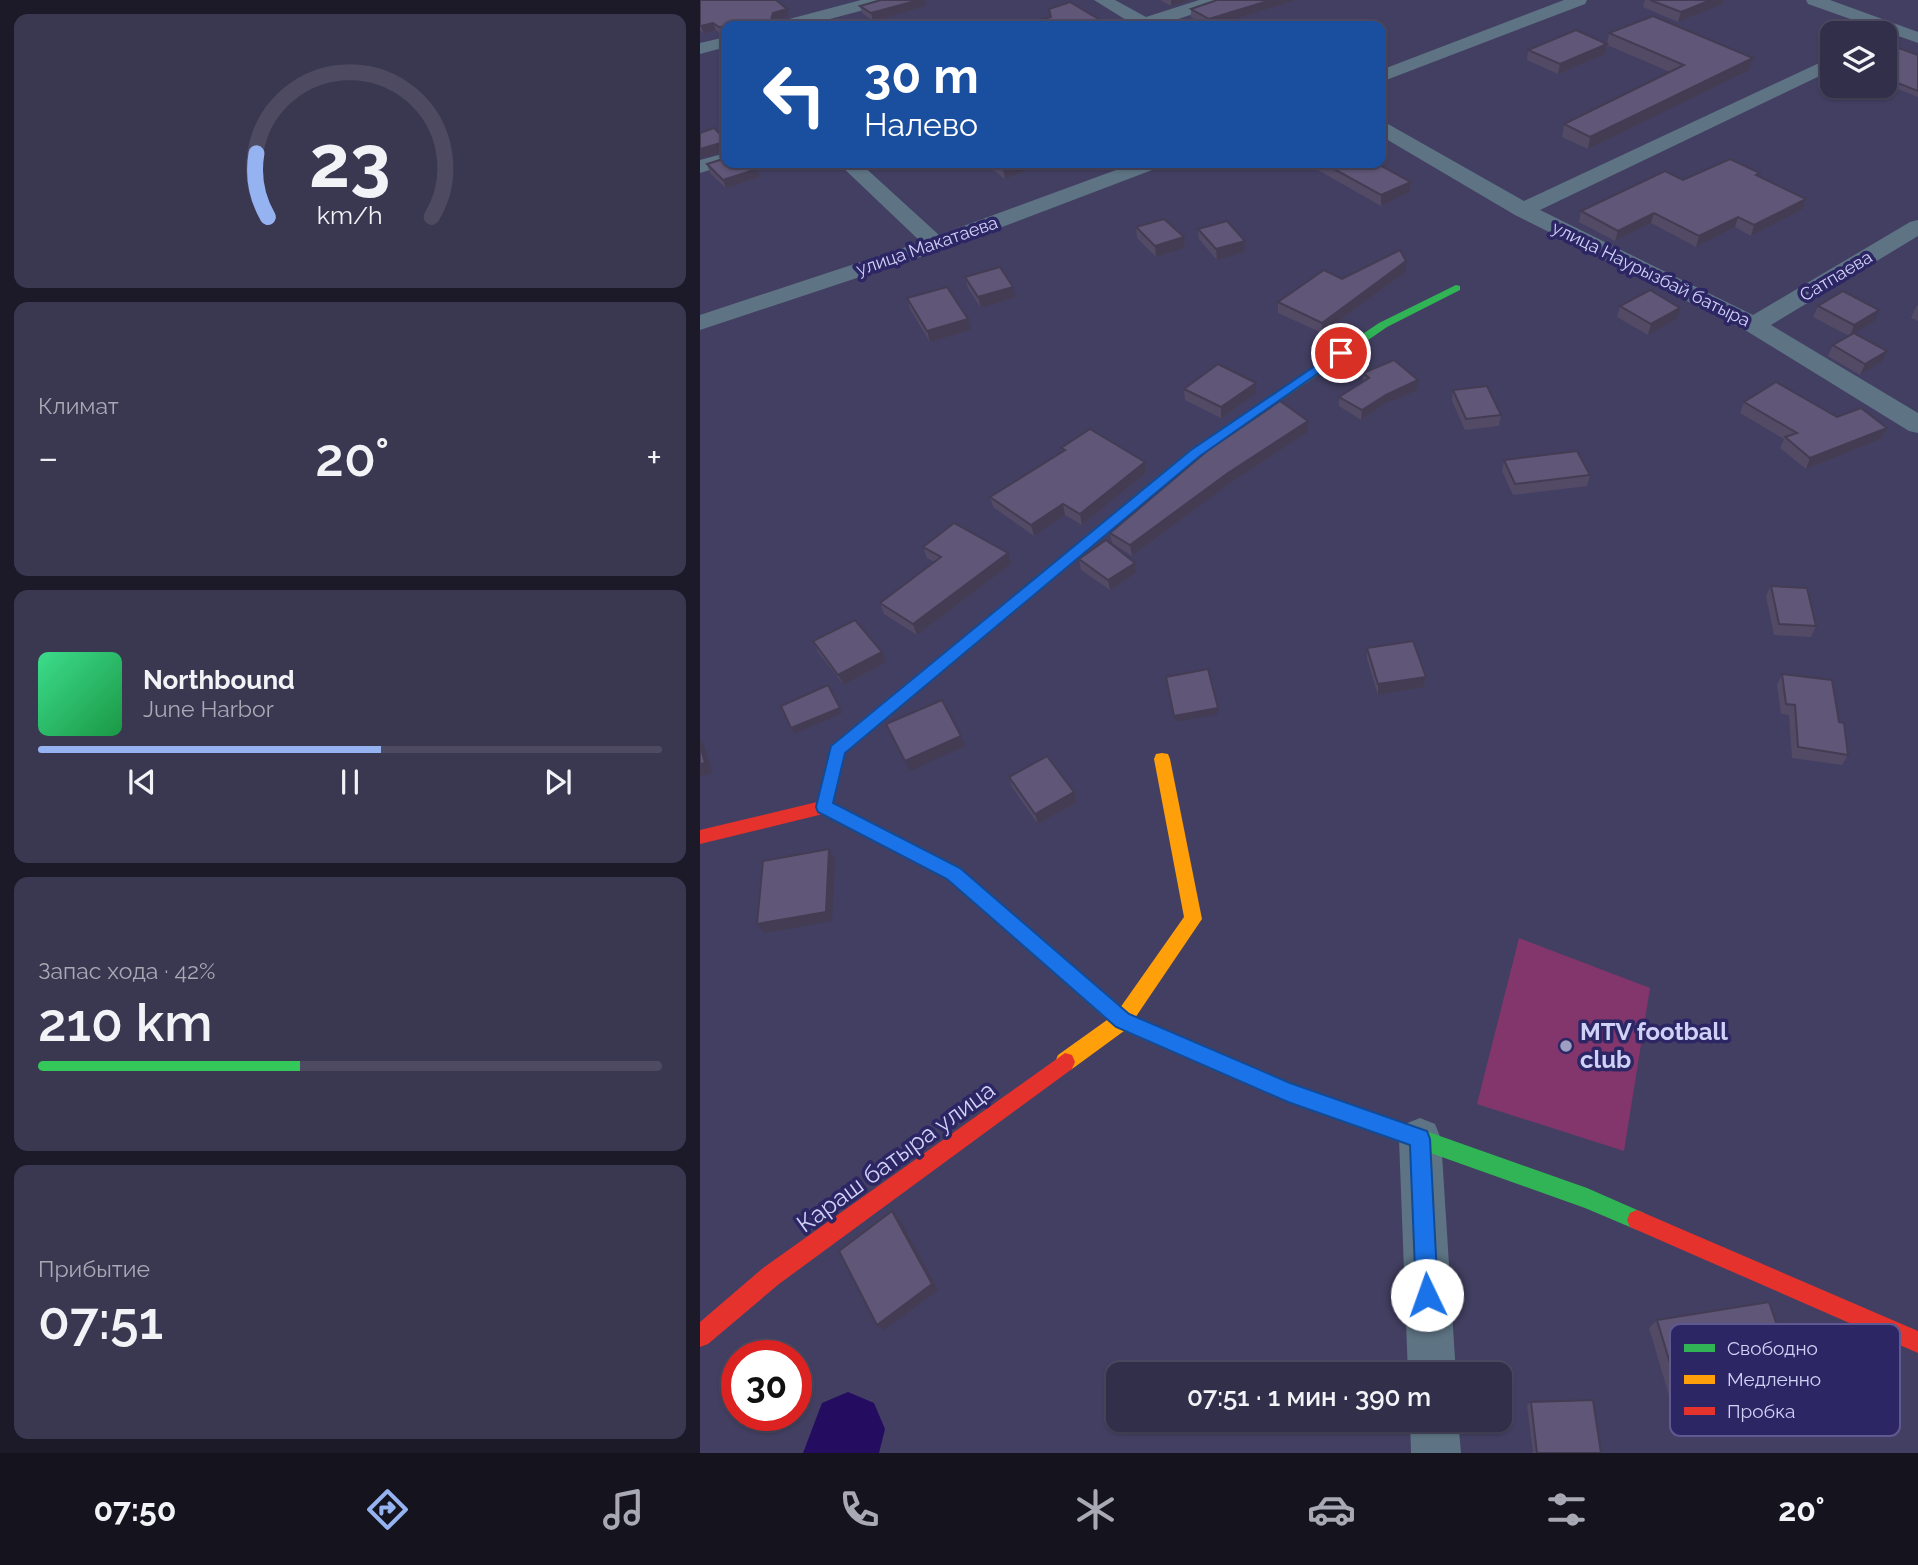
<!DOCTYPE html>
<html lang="ru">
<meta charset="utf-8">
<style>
:root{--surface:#322f4a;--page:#3a3751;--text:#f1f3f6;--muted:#a8a9b5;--line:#4d4a62;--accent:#95b2f1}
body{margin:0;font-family:Raleway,sans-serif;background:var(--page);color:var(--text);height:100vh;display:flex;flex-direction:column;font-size:26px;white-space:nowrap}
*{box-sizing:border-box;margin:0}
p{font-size:23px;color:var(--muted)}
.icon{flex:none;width:38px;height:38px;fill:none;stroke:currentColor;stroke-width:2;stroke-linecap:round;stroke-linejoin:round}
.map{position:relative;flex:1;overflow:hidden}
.details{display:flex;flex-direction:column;gap:14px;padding:14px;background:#1c1a29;width:700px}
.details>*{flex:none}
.top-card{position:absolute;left:21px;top:21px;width:665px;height:147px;border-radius:14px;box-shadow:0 2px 5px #0004,0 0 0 2px var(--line);background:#1a4fa0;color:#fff;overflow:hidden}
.controls{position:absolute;left:1120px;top:21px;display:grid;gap:14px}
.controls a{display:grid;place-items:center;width:77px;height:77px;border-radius:14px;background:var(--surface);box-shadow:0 2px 5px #0004,0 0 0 2px var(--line);font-size:35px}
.speed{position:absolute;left:21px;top:1340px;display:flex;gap:14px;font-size:35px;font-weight:700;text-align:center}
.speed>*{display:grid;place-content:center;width:91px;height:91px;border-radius:50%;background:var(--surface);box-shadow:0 2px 5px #0004,0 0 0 2px var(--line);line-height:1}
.speed .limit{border:10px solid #d22;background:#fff;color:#111}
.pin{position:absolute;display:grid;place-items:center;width:60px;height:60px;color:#fff;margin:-30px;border:4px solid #fff;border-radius:50%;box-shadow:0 2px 7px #0007}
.me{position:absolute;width:77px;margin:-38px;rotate:357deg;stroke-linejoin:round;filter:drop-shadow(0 0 5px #0008)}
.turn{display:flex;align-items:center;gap:24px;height:147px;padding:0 28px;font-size:32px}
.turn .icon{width:91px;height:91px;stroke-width:2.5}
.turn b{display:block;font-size:49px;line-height:60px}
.big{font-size:52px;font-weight:600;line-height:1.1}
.details .card{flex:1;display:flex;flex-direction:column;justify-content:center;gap:10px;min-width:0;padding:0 24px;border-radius:14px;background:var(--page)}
.details .dial{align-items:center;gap:0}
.dial svg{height:182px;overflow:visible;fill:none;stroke:var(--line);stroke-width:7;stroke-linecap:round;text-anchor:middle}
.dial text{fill:var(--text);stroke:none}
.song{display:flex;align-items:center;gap:21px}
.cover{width:84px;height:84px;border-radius:10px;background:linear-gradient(135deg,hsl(150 70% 55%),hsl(140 70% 35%))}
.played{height:7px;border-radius:4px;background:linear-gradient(90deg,var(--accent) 55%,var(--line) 55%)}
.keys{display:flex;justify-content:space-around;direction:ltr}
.heat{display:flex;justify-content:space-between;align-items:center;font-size:38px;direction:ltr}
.charge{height:10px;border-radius:5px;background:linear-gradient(90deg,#34c759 42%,var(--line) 0)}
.trip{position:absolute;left:406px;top:1362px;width:406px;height:70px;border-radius:14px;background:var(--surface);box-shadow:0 2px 5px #0004,0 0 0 2px var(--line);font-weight:600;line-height:70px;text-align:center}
.tab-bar{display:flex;height:112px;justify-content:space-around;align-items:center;background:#14131e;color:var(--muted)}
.tab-bar .icon{width:49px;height:49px}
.tab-bar .on{color:var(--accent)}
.tab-bar b{font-size:32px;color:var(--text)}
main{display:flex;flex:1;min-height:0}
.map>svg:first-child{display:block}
.green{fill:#82366c}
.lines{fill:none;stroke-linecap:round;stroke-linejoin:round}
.river{fill:#240c61;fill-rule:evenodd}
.street{fill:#5e7484;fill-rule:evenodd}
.fast{fill:#30b455;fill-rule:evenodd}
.slow{fill:#ff9f0a;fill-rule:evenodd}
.jam{fill:#e5322d;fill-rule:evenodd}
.wall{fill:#534a66}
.shaded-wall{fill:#433c53}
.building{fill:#605677;stroke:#433c53;stroke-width:2}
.route{fill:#1a73e8;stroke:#114b97;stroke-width:2}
.poi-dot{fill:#9e9ec2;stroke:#2d2664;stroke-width:2.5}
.labels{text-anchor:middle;stroke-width:7;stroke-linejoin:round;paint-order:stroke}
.far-street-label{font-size:18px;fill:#cfd1f6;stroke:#2d2664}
.near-poi-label{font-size:24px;font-weight:bold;fill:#cfd1f6;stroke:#2d2664;text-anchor:start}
.near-street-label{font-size:24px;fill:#cfd1f6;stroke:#2d2664}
.key{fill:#2d2664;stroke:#5e5990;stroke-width:2}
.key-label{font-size:19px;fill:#cfd1f6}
</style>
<main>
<section class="details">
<div class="card dial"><svg viewBox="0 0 100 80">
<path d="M14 69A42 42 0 1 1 86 69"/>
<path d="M14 69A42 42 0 0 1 9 41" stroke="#95b2f1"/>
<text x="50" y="56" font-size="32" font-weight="700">23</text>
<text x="50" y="72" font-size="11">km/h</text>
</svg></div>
<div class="card"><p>Климат</p>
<div class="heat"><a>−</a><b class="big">20°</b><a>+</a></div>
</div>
<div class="card">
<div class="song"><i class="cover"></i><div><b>Northbound</b><p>June Harbor</p></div></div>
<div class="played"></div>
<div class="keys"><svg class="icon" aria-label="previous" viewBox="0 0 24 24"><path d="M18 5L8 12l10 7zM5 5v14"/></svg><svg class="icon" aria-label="pause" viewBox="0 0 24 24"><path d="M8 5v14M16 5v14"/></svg><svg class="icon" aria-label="next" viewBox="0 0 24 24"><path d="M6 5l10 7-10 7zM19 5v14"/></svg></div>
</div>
<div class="card"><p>Запас хода · 42%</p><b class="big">210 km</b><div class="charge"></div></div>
<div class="card"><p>Прибытие</p><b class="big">07:51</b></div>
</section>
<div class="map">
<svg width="1218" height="1453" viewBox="0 0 1218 1453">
<rect width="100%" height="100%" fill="#433f62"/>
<!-- green -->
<path class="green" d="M819 938 950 988 924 1151 777 1104Z"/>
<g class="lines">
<!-- river -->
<path class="river" d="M148 1392 174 1403 185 1429 179 1453H103L122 1403Z"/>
<!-- street -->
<g class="street">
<path d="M161 0H189L187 4 103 26H75L78 22Z"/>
<path d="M394 0H415L446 17 499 0H524L522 4 458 26H429L431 23Z"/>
<path d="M864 0H887L885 4 681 82V70Z"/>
<path d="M1106 0H1130L1218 32V43L1108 4Z"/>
<path d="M26 37V47L0 54V43Z"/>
<path d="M1132 57V70L840 210 1053 315 1210 222 1218 220V236L1071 325 1218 413V433L1209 431 1045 330 815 215 681 136V122L688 124 824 201Z"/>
<path d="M26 153V163H33L0 173V160Z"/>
<path d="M138 163H160L239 235 435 163H463L460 167 244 249 0 330V315L221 242Z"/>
<path d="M720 1118 735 1124 741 1139 756 1374H708L699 1139 705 1124Z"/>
<path d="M710 1419H758L761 1453H711Z"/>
</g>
<!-- fast -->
<g class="fast">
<path d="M756 285 760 286V290L687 327 500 456 329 599H319L317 595 319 591 490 450 679 323Z"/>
<path d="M593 1084 887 1188 944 1213 947 1220 944 1227 937 1230 885 1208 593 1104 586 1101 583 1094 586 1087Z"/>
</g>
<!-- slow -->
<path class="slow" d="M462 753 468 754 470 759 502 919 435 1018 600 1087 603 1094 600 1101 593 1104 424 1031 372 1069 365 1071 358 1069 355 1062 358 1055 407 1020 260 890 257 885 260 880 266 877 272 880 420 1008 484 917 454 759 456 754Z"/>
<!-- jam -->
<g class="jam">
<path d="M324 590 329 591 331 595 329 599 144 753 133 804 260 869 275 885 272 890C261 894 256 887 248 879L123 814 0 844V830L117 802 131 745 319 591Z"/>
<path d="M365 1053 372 1055 375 1062 372 1069 79 1284 8 1344 0 1347V1322L63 1268Z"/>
<path d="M937 1210 1218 1331V1353L930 1227 927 1220 930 1213Z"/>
</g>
</g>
<!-- wall -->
<g class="wall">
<path d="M0 0 87 9 89 16 77 20 26 26V35H22L16 30 4 34 0 30Z"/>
<path d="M460 0H491L471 6Z"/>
<path d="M517 0H596L514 26H507L491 17V9Z"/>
<path d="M945 0H1024L1023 4 978 22 943 7Z"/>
<path d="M160 6H226L173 21 162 13Z"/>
<path d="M909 33 1053 58 1050 70 888 149 862 137 864 124 970 72 907 45 905 54 858 74 827 60 828 50 907 44Z"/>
<path d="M1185 52 1218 55V97L1185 84Z"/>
<path d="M683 156V166L711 182 710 192 681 206 616 169V163H681Z"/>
<path d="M284 163H347L305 179Z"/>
<path d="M7 164 60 177 26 188 10 173Z"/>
<path d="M1059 177 1106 199 1103 209 1051 236 1035 227 996 247 951 223 915 241 879 222 881 211 983 180Z"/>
<path d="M436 227 484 237 485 248 456 257 437 238Z"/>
<path d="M498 229 545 241V252L517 260 499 239Z"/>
<path d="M706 261V272L622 333 578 313V302L642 279Z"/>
<path d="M265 277 316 297 281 308 268 288Z"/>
<path d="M207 298 271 330 230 342 210 309Z"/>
<path d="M1218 305V321L1211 318 1216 307Z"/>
<path d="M920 306 977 319 948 335 917 317Z"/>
<path d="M1118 306 1175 321 1154 333 1182 362 1160 375 1128 356 1133 345 1149 336 1113 317Z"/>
<path d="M663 373 718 380V390L685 404 661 420 639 406V397L663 382Z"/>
<path d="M484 389 556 394 521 418 485 400Z"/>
<path d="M753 390 801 415 799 426 765 430 752 401Z"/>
<path d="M1044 402 1137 417 1187 428 1181 439 1106 469 1080 448 1084 439 1040 413Z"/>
<path d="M608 432 529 484 432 556 412 543 410 533Z"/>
<path d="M361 448 445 462 446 473 382 525 365 515 334 536 293 507 290 497 362 452Z"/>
<path d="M804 460 890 475 887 486 813 495 802 471Z"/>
<path d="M223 547 311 564 217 635 184 614 180 603 235 562 227 558Z"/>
<path d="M379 559 435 563 436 573 410 590 381 570Z"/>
<path d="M1071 586 1116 626 1111 637 1074 635 1066 596Z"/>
<path d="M113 641 182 652 186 662 144 685 118 652Z"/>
<path d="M667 648 726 677 724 687 678 695 667 659Z"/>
<path d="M1082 674 1139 722 1148 755 1142 765 1092 758 1089 715 1081 714 1077 685Z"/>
<path d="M309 777 374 792 377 802 338 824 312 787Z"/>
<path d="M957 1320 1094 1374 1083 1380 970 1399 949 1328Z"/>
<path d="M831 1402 901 1453H833L827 1405Z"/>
</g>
<!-- shaded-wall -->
<g class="shaded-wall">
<path d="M219 0H225L226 6 173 21 171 13Z"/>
<path d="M471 0H491L471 6Z"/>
<path d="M571 0H596L514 26H509V19Z"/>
<path d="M1011 0H1024L1023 4 978 22 981 12Z"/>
<path d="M87 9 89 16 76 20H71L73 13Z"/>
<path d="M13 23 16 30 4 34 1 26Z"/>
<path d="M907 44 905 54 858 74 860 64Z"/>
<path d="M1053 58 1050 70 888 149 890 137Z"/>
<path d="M24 142 26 151 0 159V149Z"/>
<path d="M683 156V167L672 163H681V157Z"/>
<path d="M319 163H347L305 179 303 169Z"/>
<path d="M57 169 60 177 26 188 23 180Z"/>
<path d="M711 182 710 192 681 206V195Z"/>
<path d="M1106 199 1103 209 1051 236 1054 225Z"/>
<path d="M954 213 951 223 915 241 918 231Z"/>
<path d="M1038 217 1035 227 996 247 999 236Z"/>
<path d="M484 237 485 248 456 257 455 246Z"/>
<path d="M545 241V252L517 260 516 249Z"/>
<path d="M706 261V272L622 333V323Z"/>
<path d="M313 287 316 297 281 308 278 297Z"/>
<path d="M980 308 977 319 948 335 951 324Z"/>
<path d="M1179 310 1175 321 1150 336 1154 325Z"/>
<path d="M268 319 271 330 230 342 227 331Z"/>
<path d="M1187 351 1182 362 1160 375 1165 364Z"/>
<path d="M718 380V390L685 404 661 420 662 410 686 395Z"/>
<path d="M556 383V394L521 418V407Z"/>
<path d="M608 421V432L529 484 432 556 430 545 528 473Z"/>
<path d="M1187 428 1181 439 1106 469 1110 458Z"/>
<path d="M445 462 446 473 382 525 380 514Z"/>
<path d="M363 504 365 515 334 536 331 525Z"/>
<path d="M308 553 311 564 217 635 213 624Z"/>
<path d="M435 563 436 573 410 590 408 580Z"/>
<path d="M182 652 186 662 144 685 138 675Z"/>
<path d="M726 677 724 687 678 695V684Z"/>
<path d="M140 708 142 713 94 734 91 728Z"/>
<path d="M518 708V714L475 722 474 716Z"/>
<path d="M261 736 265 746 210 771 205 761Z"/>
<path d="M0 739 4 745 12 773 0 777Z"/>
<path d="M374 792 377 802 338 824 335 814Z"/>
<path d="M129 849 135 859 132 921 64 933 57 924Z"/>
<path d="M192 1211 199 1218 238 1290 184 1330 177 1325Z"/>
</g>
<!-- building -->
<g class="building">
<path d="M0 0H76L87 9 73 13 71 20H102L110 26H26V34L25 27H19L13 23 1 26 0 25Z"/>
<path d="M181 0H219L171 13 160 6Z"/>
<path d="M517 0H571L509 19 491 9Z"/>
<path d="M950 0H1011L981 12Z"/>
<path d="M370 2 410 26H338L332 22 351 17 349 9Z"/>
<path d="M953 16 1053 58 890 137 864 124 984 65 909 33Z"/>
<path d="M876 30 907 44 860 64 828 50Z"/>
<path d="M1196 47 1218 55V91L1185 78V52Z"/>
<path d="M14 128 26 140V152H25L24 142 0 149V133Z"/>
<path d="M26 158V163H50L57 169 23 180 7 164Z"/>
<path d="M1030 159 1060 173 1056 175 1106 199 1054 225 1038 217 999 236 954 213 918 231 881 211 965 171 983 180Z"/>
<path d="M295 163H319L303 169Z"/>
<path d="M623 163H676L711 182 681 195Z"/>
<path d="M464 219 484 237 455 246 436 227Z"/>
<path d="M527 221 545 241 516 249 498 229Z"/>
<path d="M700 250 706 261 622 323 578 302 624 270 642 279Z"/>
<path d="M300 267 313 287 278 297 265 277Z"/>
<path d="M247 287 268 319 227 331 207 298Z"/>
<path d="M950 290 980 308 951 324 920 306Z"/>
<path d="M1143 291 1179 310 1154 325 1118 306Z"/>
<path d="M1154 333 1187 351 1165 364 1133 345Z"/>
<path d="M694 360 718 380 686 395 662 410 639 397 669 378 663 373Z"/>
<path d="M518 364 556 383 521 407 484 389Z"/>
<path d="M1076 382 1137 417 1161 408 1187 428 1110 458 1085 437 1097 433 1044 402Z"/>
<path d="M787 386 801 415 766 419 753 390Z"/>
<path d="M580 401 608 421 528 473 430 545 410 533 507 451Z"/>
<path d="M390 429 445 462 380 514 363 504 331 525 290 497 365 450 361 448Z"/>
<path d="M877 451 890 475 815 484 804 460Z"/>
<path d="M254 523 308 553 213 624 180 603 241 557 223 547Z"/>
<path d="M406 540 435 563 408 580 379 559Z"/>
<path d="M1071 586 1107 588 1116 626 1079 624Z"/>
<path d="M155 620 182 652 138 675 113 641Z"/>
<path d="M713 641 726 677 678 684 667 648Z"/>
<path d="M508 669 518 708 474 716 466 677Z"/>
<path d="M1082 674 1132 680 1139 722 1144 723 1148 755 1098 747 1095 705 1086 704Z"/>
<path d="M128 685 140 708 91 728 81 706Z"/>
<path d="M242 700 261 736 205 761 186 724Z"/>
<path d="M0 745 5 763 0 764Z"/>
<path d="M347 756 374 792 335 814 309 777Z"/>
<path d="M129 849 126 912 57 924 63 861Z"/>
<path d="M192 1211 232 1284 177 1325 139 1251Z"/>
<path d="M1069 1302 1094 1374 979 1393 957 1320Z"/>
<path d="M893 1400 901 1453H837L831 1402Z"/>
</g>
<!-- route -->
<path class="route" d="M637 351 647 353 500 456 145 753 133 803 260 868 429 1014 590 1083 727 1131 730 1139 738 1295 735 1303 727 1306 720 1303 716 1295 710 1145 588 1102 416 1027 247 879 118 812 116 807 131 746 491 450Z"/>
<!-- markers -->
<circle class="poi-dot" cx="866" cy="1046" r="7"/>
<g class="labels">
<!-- far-street labels -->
<g class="far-street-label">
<text transform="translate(227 246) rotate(-19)" y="6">улица Макатаева</text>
<text transform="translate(951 274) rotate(26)" y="6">улица Наурызбай батыра</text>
<text transform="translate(1136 276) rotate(-31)" y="6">Сатпаева</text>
</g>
<!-- near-poi labels -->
<g class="near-poi-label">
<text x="880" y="1040">MTV football<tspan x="880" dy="28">club</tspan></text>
</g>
<!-- near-street labels -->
<g class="near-street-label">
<text transform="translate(196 1157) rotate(-36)" y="8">Караш батыра улица</text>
</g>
</g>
<!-- legend -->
<rect x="970" y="1324" width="230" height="112" rx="10" class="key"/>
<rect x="984" y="1344" width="31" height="8" fill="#30b455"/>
<rect x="984" y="1375" width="31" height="9" fill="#ff9f0a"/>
<rect x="984" y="1407" width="31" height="8" fill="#e5322d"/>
<g class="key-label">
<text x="1027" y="1355">Свободно</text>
<text x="1027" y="1386">Медленно</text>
<text x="1027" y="1418">Пробка</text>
</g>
</svg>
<div class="controls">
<a><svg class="icon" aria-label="layers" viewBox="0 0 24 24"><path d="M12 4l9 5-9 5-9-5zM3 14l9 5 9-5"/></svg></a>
</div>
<div class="speed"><div class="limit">30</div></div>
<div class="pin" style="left:641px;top:353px;background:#d93025"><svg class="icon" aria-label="arrive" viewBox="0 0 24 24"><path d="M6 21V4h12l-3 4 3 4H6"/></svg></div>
<svg class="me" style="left:727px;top:1295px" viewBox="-20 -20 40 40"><circle r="19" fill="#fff"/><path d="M0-13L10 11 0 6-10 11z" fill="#1a73e8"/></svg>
<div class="trip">07:51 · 1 мин · 390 m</div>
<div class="top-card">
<div class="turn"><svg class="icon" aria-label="left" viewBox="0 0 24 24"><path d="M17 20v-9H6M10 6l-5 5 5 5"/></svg><div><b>30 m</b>Налево</div></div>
</div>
</div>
</main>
<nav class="tab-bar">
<b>07:50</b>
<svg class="icon on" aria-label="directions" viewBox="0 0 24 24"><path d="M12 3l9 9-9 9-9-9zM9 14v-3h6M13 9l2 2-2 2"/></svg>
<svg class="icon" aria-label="music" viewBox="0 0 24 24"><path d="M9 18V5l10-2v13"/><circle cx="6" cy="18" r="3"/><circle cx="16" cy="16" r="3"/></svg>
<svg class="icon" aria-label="phone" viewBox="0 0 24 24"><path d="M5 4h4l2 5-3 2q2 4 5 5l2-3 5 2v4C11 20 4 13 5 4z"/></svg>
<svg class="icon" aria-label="climate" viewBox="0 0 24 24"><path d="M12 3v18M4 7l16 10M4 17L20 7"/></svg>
<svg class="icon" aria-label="car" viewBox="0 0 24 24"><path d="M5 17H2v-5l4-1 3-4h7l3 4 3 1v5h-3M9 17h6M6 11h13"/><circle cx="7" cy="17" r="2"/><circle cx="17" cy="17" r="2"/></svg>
<svg class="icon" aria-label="filters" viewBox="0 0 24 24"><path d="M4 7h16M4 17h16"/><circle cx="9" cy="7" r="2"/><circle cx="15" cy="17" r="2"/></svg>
<b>20°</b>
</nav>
